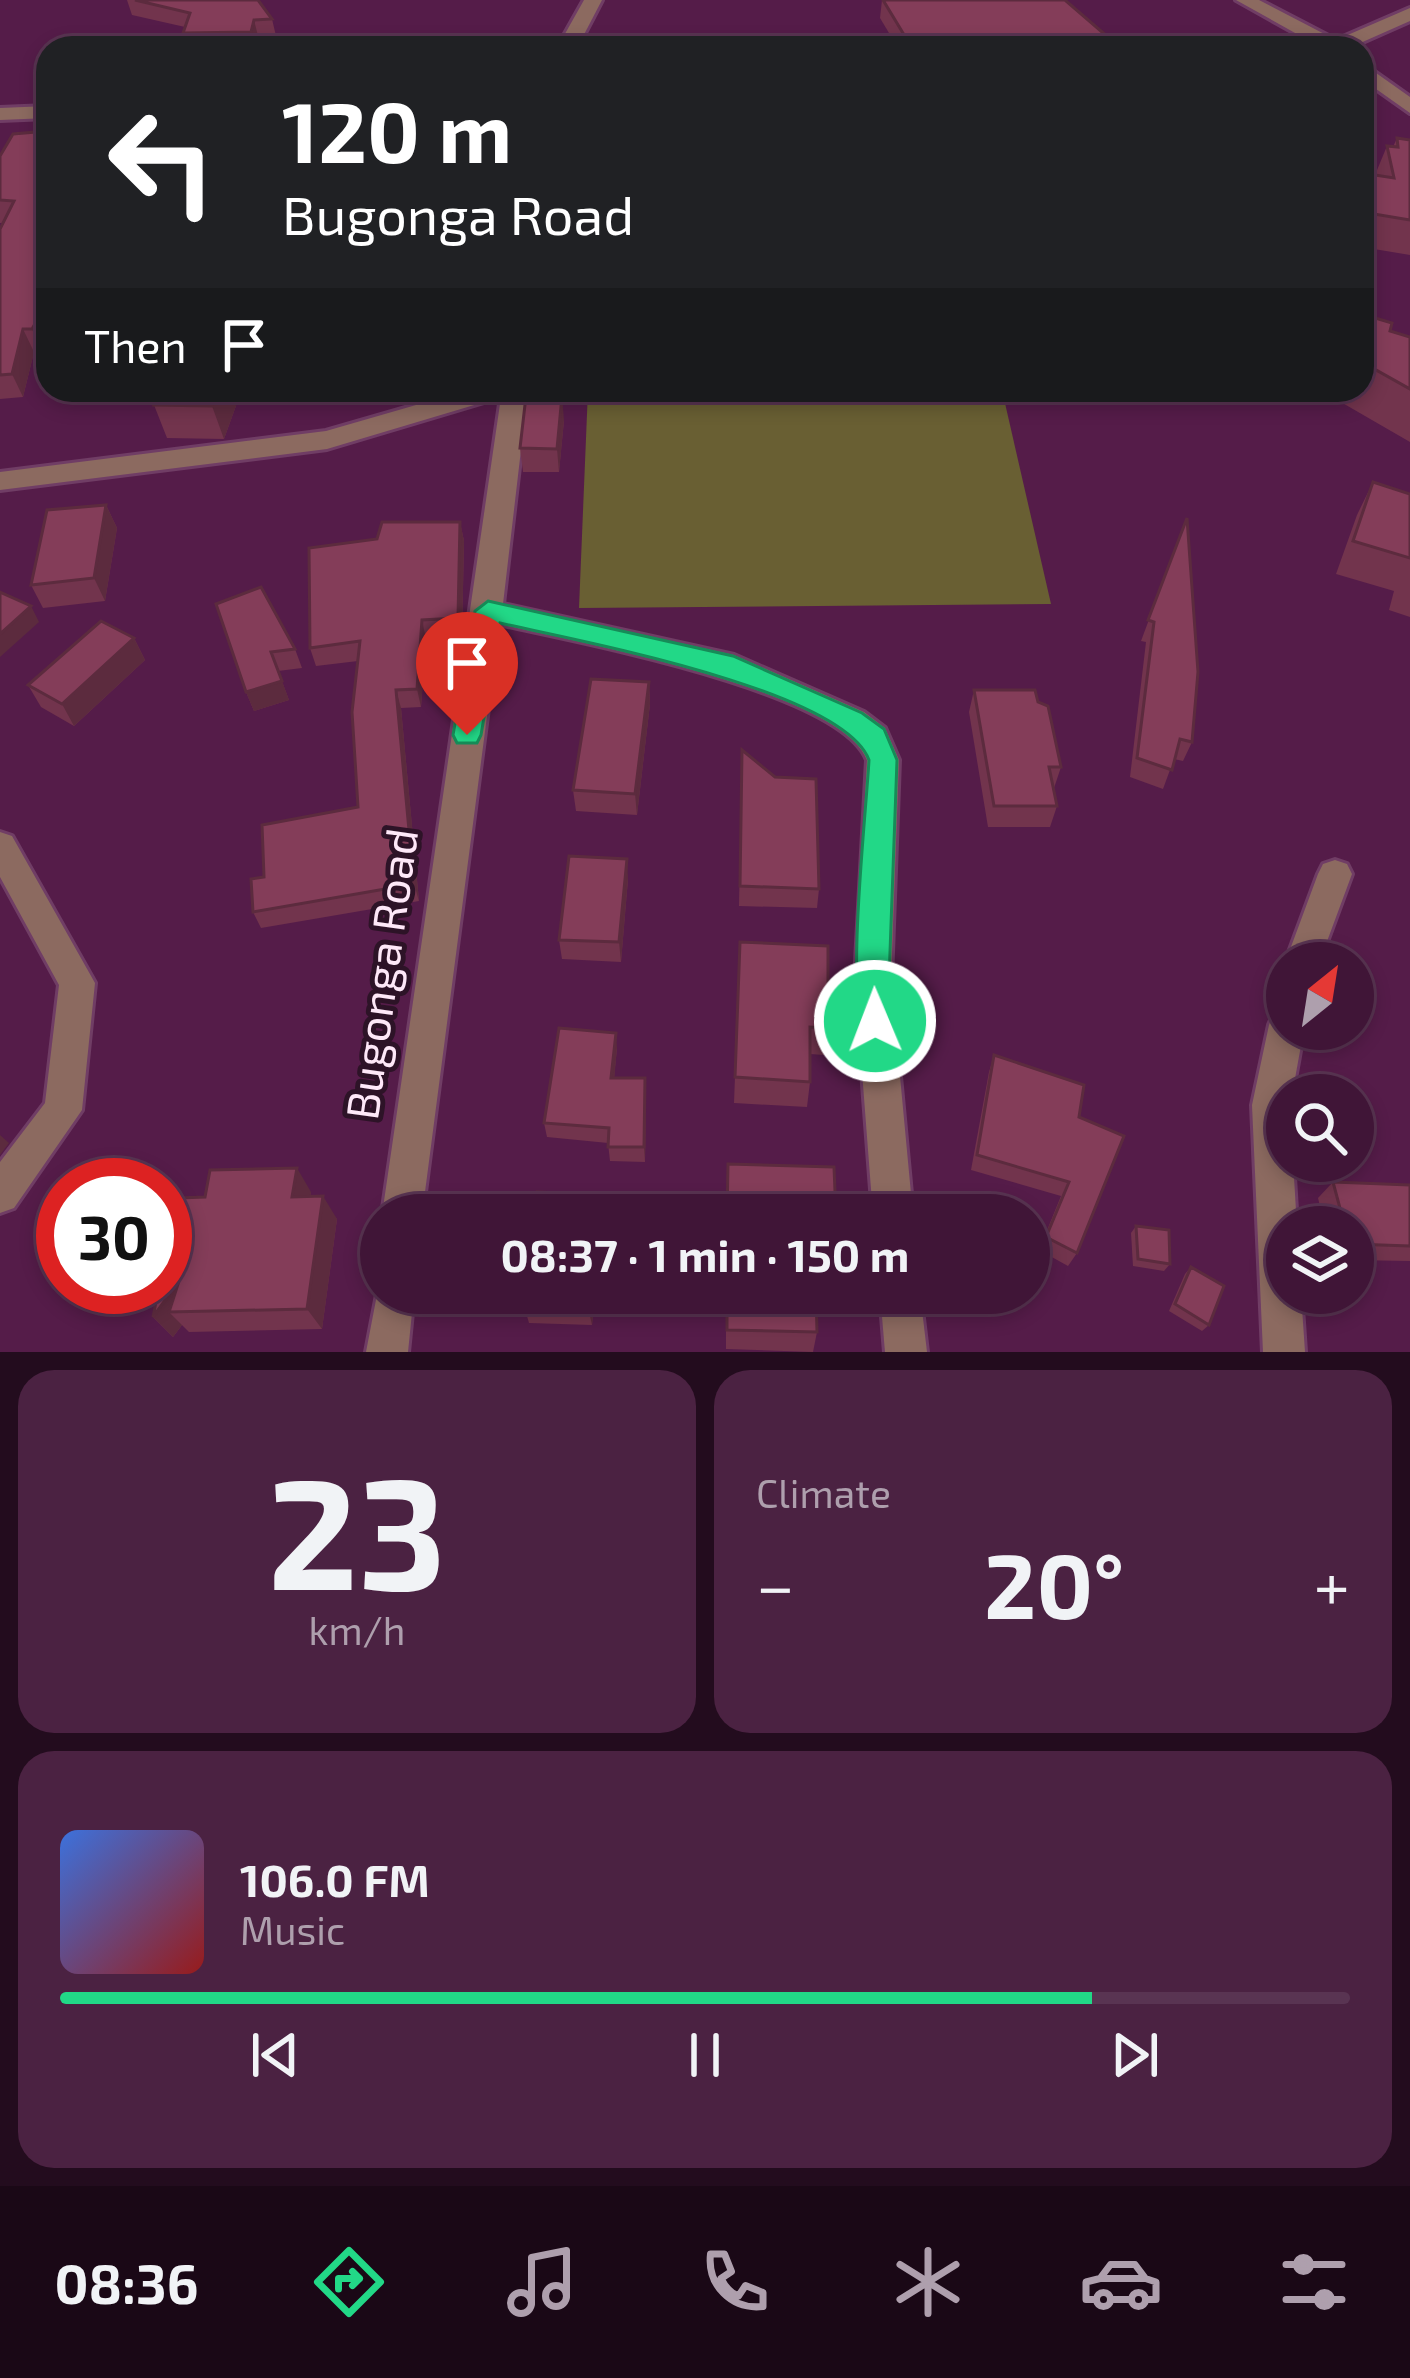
<!DOCTYPE html>
<meta charset="utf-8">
<style>
:root{--surface:#401537;--page:#4b2242;--text:#f1f3f6;--muted:#ae9fad;--line:#593452;--accent:#22d887}
body{margin:0;font-family:"Exo 2",sans-serif;background:var(--page);color:var(--text);height:100vh;display:flex;flex-direction:column;font-size:45px;white-space:nowrap}
*{box-sizing:border-box;margin:0}
p{font-size:39px;color:var(--muted)}
.icon{flex:none;width:66px;height:66px;fill:none;stroke:currentColor;stroke-width:2;stroke-linecap:round;stroke-linejoin:round}
.map{position:relative;height:1352px;overflow:hidden}
.drawer{display:flex;flex-direction:column;gap:18px;padding:18px;background:#230c1e;flex:1}
.drawer>*{flex:none}
.top-card{position:absolute;left:36px;top:36px;width:1338px;height:366px;border-radius:36px;box-shadow:0 6px 18px #0003,0 0 0 3px var(--line);background:#202124;color:#fff;overflow:hidden}
.needle{width:78px;rotate:30deg}
.buttons{position:absolute;left:1266px;top:942px;display:grid;gap:24px}
.buttons a{display:grid;place-items:center;width:108px;height:108px;border-radius:50%;background:var(--surface);box-shadow:0 6px 18px #0003,0 0 0 3px var(--line);font-size:60px}
.speed{position:absolute;left:36px;top:1158px;display:flex;gap:24px;font-size:60px;font-weight:700;text-align:center}
.speed>*{display:grid;place-content:center;width:156px;height:156px;border-radius:50%;background:var(--surface);box-shadow:0 6px 18px #0003,0 0 0 3px var(--line);line-height:1}
.speed .limit{border:18px solid #d22;background:#fff;color:#111}
.pin{position:absolute;display:grid;place-items:center;width:102px;height:102px;color:#fff;margin:-123px -51px;border-radius:50% 50% 50% 0;rotate:-45deg;box-shadow:0 0 12px #0007}
.pin .icon{rotate:45deg}
.me{position:absolute;width:132px;margin:-66px;rotate:359deg;stroke-linejoin:round;filter:drop-shadow(0 0 9px #0008)}
.turn{display:flex;align-items:center;gap:42px;height:252px;padding:0 48px;font-size:54px}
.turn .icon{width:156px;height:156px;stroke-width:2.5}
.turn b{display:block;font-size:84px;line-height:102px}
.then{display:flex;align-items:center;height:114px;padding:0 48px;background:#0003;gap:24px;font-size:45px}
.big{font-size:90px;font-weight:700;line-height:1.1}
.drawer .tile{flex:1;display:flex;flex-direction:column;justify-content:center;gap:18px;min-width:0;padding:0 42px;border-radius:36px;background:var(--page)}
.drawer .dial{align-items:center;gap:0}
.dial b{font-size:156px;line-height:1}
.song{display:flex;align-items:center;gap:36px}
.cover{width:144px;height:144px;border-radius:18px;background:linear-gradient(135deg,hsl(220 70% 55%),hsl(0 70% 35%))}
.played{height:12px;border-radius:6px;background:linear-gradient(90deg,var(--accent) 80%,var(--line) 80%)}
.keys{display:flex;justify-content:space-around;direction:ltr}
.heat{display:flex;justify-content:space-between;align-items:center;font-size:66px;direction:ltr}
.drawer .tiles{flex:1;display:grid;gap:18px;grid-template-columns:1fr 1fr}
.tile:last-child{grid-column:span 2}
.trip{position:absolute;left:360px;top:1194px;width:690px;height:120px;border-radius:60px;background:var(--surface);box-shadow:0 6px 18px #0003,0 0 0 3px var(--line);font-weight:700;line-height:120px;text-align:center}
.dock{display:flex;height:192px;justify-content:space-around;align-items:center;background:#1a0816;color:var(--muted)}
.dock .icon{width:84px;height:84px}
.dock .selected{color:var(--accent)}
.dock b{font-size:54px;color:var(--text)}
.map>svg:first-child{display:block}
.green{fill:#695f33}
.lines{fill:none;stroke-linecap:round;stroke-linejoin:round}
.minor-casing{stroke:#703d65;stroke-width:6}
.minor{fill:#8c6a60;fill-rule:evenodd}
.wall{fill:#72344d}
.shaded-wall{fill:#5c2b3e}
.building{fill:#843d59;stroke:#5c2b3e;stroke-width:3}
.route{fill:#22d887;stroke:#168c58;stroke-width:3}
.labels{text-anchor:middle;stroke-width:10;stroke-linejoin:round;paint-order:stroke}
.street-label{font-size:45px;fill:#fee8f8;stroke:#2d1327}
</style>
<div class="map">
<svg width="1410" height="1352" viewBox="0 0 1410 1352">
<rect width="100%" height="100%" fill="#551c49"/>
<!-- green -->
<path class="green" d="M588 390H1002L1051 604 579 608Z"/>
<g class="lines">
<!-- minor casing -->
<g class="minor-casing">
<g id="minor">
<path d="M584 0H602L577 48H557Z"/>
<path d="M1236 0H1259L1336 40 1410 8V21L1349 48H1322Z"/>
<path d="M1362 63 1410 97V113L1362 79Z"/>
<path d="M48 106V118L0 120V108Z"/>
<path d="M468 390H528L503 604 734 655 864 712 885 728 899 760 891 980 913 1215H873L855 980 867 760C840 690 573 641 499 624L422 1215H382L501 397 327 449 0 490V472L326 431Z"/>
<path d="M0 832 12 836 95 983 82 1110 14 1208 0 1213V1162L45 1103 59 985 0 877Z"/>
<path d="M1335 860 1347 864 1352 874 1319 963H1287V968L1285 963 1318 874 1323 864Z"/>
<path d="M1287 1008V1029H1304L1292 1095H1287V1161H1293L1297 1227H1287V1293H1301L1305 1352H1263L1252 1105 1269 1025 1274 1013Z"/>
<path d="M380 1279 381 1293H414L408 1352H366Z"/>
<path d="M880 1293H920L927 1352H885Z"/>
</g>
</g>
<!-- minor -->
<use href="#minor" class="minor"/>
</g>
<!-- wall -->
<g class="wall">
<path d="M127 0H258L272 19 276 36H258L255 48H187L183 33 185 27 132 15Z"/>
<path d="M882 0 1116 44 1133 48H898L880 18Z"/>
<path d="M13 134 43 352H34L23 397 0 399V229L3 223H0V156Z"/>
<path d="M1397 138 1410 140V255L1362 247V173L1375 175 1387 146 1393 147Z"/>
<path d="M1362 314 1390 331 1410 337V442L1320 390H1362Z"/>
<path d="M160 390H315L237 403 224 439 167 438 154 405Z"/>
<path d="M564 420 559 472H523L520 448Z"/>
<path d="M1373 482 1410 494V617L1389 610 1394 591 1336 574 1357 515Z"/>
<path d="M106 505 117 528 105 601 43 608 31 585Z"/>
<path d="M1187 518 1192 742 1183 761 1174 759 1163 789 1130 777 1146 642 1141 641Z"/>
<path d="M460 522 464 541 462 637 426 639 421 707 401 708 419 901 261 928 253 912 358 807V661L316 666 310 648 377 539Z"/>
<path d="M261 587 295 649 302 668 278 671 289 700 254 711 246 692Z"/>
<path d="M134 638 145 660 74 726 41 707 28 685Z"/>
<path d="M649 682 650 704 637 815 576 811 573 790Z"/>
<path d="M974 690 1038 702 1061 767 1054 788 1057 806 1050 827H988L969 712Z"/>
<path d="M742 750 819 889 817 908 739 906Z"/>
<path d="M628 879 621 962 562 959 559 940Z"/>
<path d="M740 942 828 1028 824 1055 810 1054V1082L807 1107 734 1103Z"/>
<path d="M617 1048 614 1078 646 1093 645 1162 610 1161 608 1143 547 1137 544 1123Z"/>
<path d="M994 1055 1079 1117 1077 1253 1068 1266 1039 1250 1061 1196 971 1170 989 1072Z"/>
<path d="M1333 1182 1410 1185V1261L1353 1260V1227H1325L1318 1198Z"/>
<path d="M311 1192 310 1196 337 1219 322 1329 189 1332 182 1325 173 1337 153 1317Z"/>
<path d="M1136 1226 1170 1264 1164 1271 1133 1266 1131 1233Z"/>
<path d="M1191 1267 1209 1325 1202 1331 1169 1311 1185 1274Z"/>
<path d="M526 1293H595L592 1325 529 1323 525 1309Z"/>
<path d="M726 1293 817 1332 813 1352 726 1349Z"/>
</g>
<!-- shaded-wall -->
<g class="shaded-wall">
<path d="M254 20 258 36 255 48 251 32Z"/>
<path d="M48 301V342L43 352 32 329Z"/>
<path d="M23 329 34 352 23 397 12 374Z"/>
<path d="M218 390H315L237 403 224 439 212 406Z"/>
<path d="M562 396 564 420 559 472 557 449Z"/>
<path d="M106 505 117 528 105 601 94 578Z"/>
<path d="M460 522 464 541 462 637 458 618Z"/>
<path d="M31 606 39 622 0 657V634Z"/>
<path d="M422 620 426 639 421 707 417 689Z"/>
<path d="M134 638 145 660 74 726 62 704Z"/>
<path d="M282 681 289 700 254 711 246 692Z"/>
<path d="M649 682 650 704 637 815 635 794Z"/>
<path d="M396 690 401 708 419 901 414 884Z"/>
<path d="M627 859 628 879 621 962 619 942Z"/>
<path d="M616 1033 617 1048 613 1093 611 1078Z"/>
<path d="M645 1078 646 1093 645 1162 644 1147Z"/>
<path d="M0 1135 9 1143 0 1155Z"/>
<path d="M297 1168 311 1192 307 1220 292 1197Z"/>
<path d="M323 1196 337 1219 322 1329 307 1309Z"/>
<path d="M179 1281 169 1312 182 1325 173 1337 153 1317Z"/>
<path d="M590 1293H595L592 1325 589 1312Z"/>
</g>
<!-- building -->
<g class="building">
<path d="M135 0H258L272 19 254 20 251 32 183 33 190 13Z"/>
<path d="M883 0H1065L1116 44 1133 48H912Z"/>
<path d="M48 131V264L41 278 48 279V301L32 329H23L12 374 0 375V229L14 201 0 200V156L13 134Z"/>
<path d="M1397 138 1410 140V220L1362 212V173L1394 178 1387 146 1398 147Z"/>
<path d="M1362 314 1392 323 1390 331 1410 337V389L1362 362Z"/>
<path d="M160 390H218L212 406 154 405Z"/>
<path d="M526 396H562L557 449 520 448Z"/>
<path d="M1373 482 1410 494V558L1353 541Z"/>
<path d="M106 505 94 578 31 585 47 510Z"/>
<path d="M1187 518 1198 672 1192 742 1180 739 1172 770 1137 758 1154 622 1148 620Z"/>
<path d="M382 522H460L458 618 422 620 417 689 396 690 414 884 253 912 251 879 264 877 262 825 358 807 352 712 360 641 310 648 309 548 377 539Z"/>
<path d="M261 587 295 649 271 652 282 681 246 692 216 604Z"/>
<path d="M0 592 31 606 0 634Z"/>
<path d="M101 621 134 638 62 704 28 685Z"/>
<path d="M591 679 649 682 635 794 573 790Z"/>
<path d="M974 690H1035L1038 702 1048 706 1061 767H1049L1057 806H994Z"/>
<path d="M742 750 775 777 816 779 819 889 740 886Z"/>
<path d="M569 856 627 859 619 942 559 940Z"/>
<path d="M740 942 828 946V1028L810 1027V1082L735 1077Z"/>
<path d="M559 1028 616 1033 611 1078H645L644 1147H608L609 1128 544 1123Z"/>
<path d="M994 1055 1084 1085 1079 1117 1124 1136 1077 1253 1046 1237 1069 1182 977 1155Z"/>
<path d="M728 1164 834 1167 836 1215H727Z"/>
<path d="M297 1168 292 1197 323 1196 307 1309 169 1312 179 1281 153 1317 159 1287H165V1258L177 1198 205 1197 210 1170Z"/>
<path d="M1333 1182 1410 1185V1246L1353 1244V1227H1345Z"/>
<path d="M537 1192 599 1195 597 1215H535Z"/>
<path d="M1136 1226 1169 1230 1170 1264 1138 1259Z"/>
<path d="M1191 1267 1224 1286 1209 1325 1175 1304Z"/>
<path d="M526 1293H590L589 1312 525 1309Z"/>
<path d="M727 1293H816L817 1332 727 1330Z"/>
</g>
<!-- route -->
<path class="route" d="M488 601 733 656 862 713 884 729 897 760 889 980 892 1021 887 1031 875 1036 864 1031C846 991 866 815 869 760 842 689 574 640 500 623L481 735 477 743H457L453 735 475 611Z"/>
<g class="labels">
<!-- street labels -->
<g class="street-label">
<text transform="translate(382 974) rotate(-82)" y="16">Bugonga Road</text>
</g>
</g>
</svg>
<div class="buttons">
<a><svg class="needle" viewBox="-14 -14 28 28"><path d="M0-13l5 13h-10z" fill="#e53935"/><path d="M0 13l5-13h-10z" fill="#ae9fad"/></svg></a>
<a><svg class="icon" aria-label="search" viewBox="0 0 24 24"><circle cx="10" cy="10" r="6"/><path d="M15 15l6 6"/></svg></a>
<a><svg class="icon" aria-label="layers" viewBox="0 0 24 24"><path d="M12 4l9 5-9 5-9-5zM3 14l9 5 9-5"/></svg></a>
</div>
<div class="speed"><div class="limit">30</div></div>
<div class="pin" style="left:467px;top:735px;background:#d93025"><svg class="icon" aria-label="arrive" viewBox="0 0 24 24"><path d="M6 21V4h12l-3 4 3 4H6"/></svg></div>
<svg class="me" style="left:875px;top:1021px" viewBox="-20 -20 40 40"><circle r="17" fill="#22d887" stroke="#fff" stroke-width="3"/><path d="M0-11L8 9 0 5-8 9z" fill="#fff"/></svg>
<div class="trip">08:37 · 1 min · 150 m</div>
<div class="top-card">
<div class="turn"><svg class="icon" aria-label="left" viewBox="0 0 24 24"><path d="M17 20v-9H6M10 6l-5 5 5 5"/></svg><div><b>120 m</b>Bugonga Road</div></div>
<div class="then">Then<svg class="icon" aria-label="arrive" viewBox="0 0 24 24"><path d="M6 21V4h12l-3 4 3 4H6"/></svg></div>
</div>
</div>
<section class="drawer">
<div class="tiles">
<div class="tile dial"><b>23</b><p>km/h</p></div>
<div class="tile"><p>Climate</p>
<div class="heat"><a>−</a><b class="big">20°</b><a>+</a></div>
</div>
<div class="tile">
<div class="song"><i class="cover"></i><div><b>106.0 FM</b><p>Music</p></div></div>
<div class="played"></div>
<div class="keys"><svg class="icon" aria-label="previous" viewBox="0 0 24 24"><path d="M18 5L8 12l10 7zM5 5v14"/></svg><svg class="icon" aria-label="pause" viewBox="0 0 24 24"><path d="M8 5v14M16 5v14"/></svg><svg class="icon" aria-label="next" viewBox="0 0 24 24"><path d="M6 5l10 7-10 7zM19 5v14"/></svg></div>
</div>
</div>
</section>
<nav class="dock">
<b>08:36</b>
<svg class="icon selected" aria-label="directions" viewBox="0 0 24 24"><path d="M12 3l9 9-9 9-9-9zM9 14v-3h6M13 9l2 2-2 2"/></svg>
<svg class="icon" aria-label="music" viewBox="0 0 24 24"><path d="M9 18V5l10-2v13"/><circle cx="6" cy="18" r="3"/><circle cx="16" cy="16" r="3"/></svg>
<svg class="icon" aria-label="phone" viewBox="0 0 24 24"><path d="M5 4h4l2 5-3 2q2 4 5 5l2-3 5 2v4C11 20 4 13 5 4z"/></svg>
<svg class="icon" aria-label="climate" viewBox="0 0 24 24"><path d="M12 3v18M4 7l16 10M4 17L20 7"/></svg>
<svg class="icon" aria-label="car" viewBox="0 0 24 24"><path d="M5 17H2v-5l4-1 3-4h7l3 4 3 1v5h-3M9 17h6M6 11h13"/><circle cx="7" cy="17" r="2"/><circle cx="17" cy="17" r="2"/></svg>
<svg class="icon" aria-label="filters" viewBox="0 0 24 24"><path d="M4 7h16M4 17h16"/><circle cx="9" cy="7" r="2"/><circle cx="15" cy="17" r="2"/></svg>
</nav>
